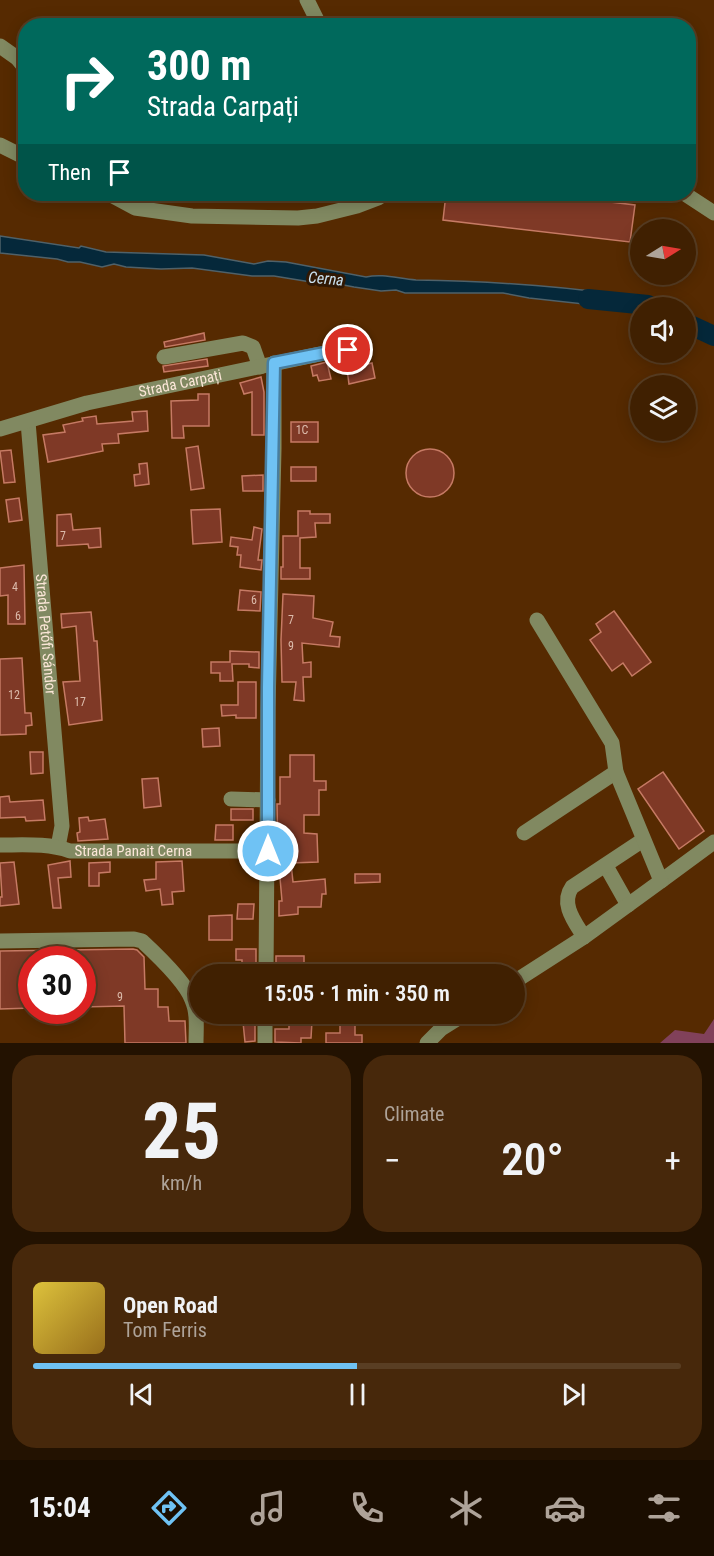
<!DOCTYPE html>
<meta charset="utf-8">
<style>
:root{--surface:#402001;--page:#47280b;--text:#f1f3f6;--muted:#aea399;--line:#593e23;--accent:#6fc2f4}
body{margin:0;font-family:"Roboto Condensed",sans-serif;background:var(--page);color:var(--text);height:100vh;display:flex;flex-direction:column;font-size:22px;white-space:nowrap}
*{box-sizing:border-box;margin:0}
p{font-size:20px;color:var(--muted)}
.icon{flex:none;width:33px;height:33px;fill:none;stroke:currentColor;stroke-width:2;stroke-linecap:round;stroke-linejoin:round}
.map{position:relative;height:1043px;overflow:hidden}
.panel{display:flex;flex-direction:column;gap:12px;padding:12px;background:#231201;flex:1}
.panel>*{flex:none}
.banner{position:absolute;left:18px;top:18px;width:678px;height:183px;border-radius:24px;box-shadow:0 3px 15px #0003,0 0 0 2px var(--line);background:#00695c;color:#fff;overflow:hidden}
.needle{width:39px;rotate:79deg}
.tools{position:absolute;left:630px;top:219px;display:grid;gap:12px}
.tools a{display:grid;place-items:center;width:66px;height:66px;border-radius:50%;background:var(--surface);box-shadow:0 3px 15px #0003,0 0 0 2px var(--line);font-size:30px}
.speed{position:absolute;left:18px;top:946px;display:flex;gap:12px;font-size:30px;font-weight:700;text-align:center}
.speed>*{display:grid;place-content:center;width:78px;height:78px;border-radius:50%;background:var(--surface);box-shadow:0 3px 15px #0003,0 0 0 2px var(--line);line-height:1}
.speed .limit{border:9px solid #d22;background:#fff;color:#111}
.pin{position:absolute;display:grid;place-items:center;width:51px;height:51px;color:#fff;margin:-26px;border:3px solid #fff;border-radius:50%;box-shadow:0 2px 6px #0007}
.me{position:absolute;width:66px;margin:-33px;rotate:0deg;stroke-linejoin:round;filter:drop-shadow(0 0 4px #0008)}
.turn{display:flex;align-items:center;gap:21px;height:126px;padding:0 30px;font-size:27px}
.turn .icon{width:78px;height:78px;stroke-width:2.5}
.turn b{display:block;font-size:42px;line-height:51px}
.then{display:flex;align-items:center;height:57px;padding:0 30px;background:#0003;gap:12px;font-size:22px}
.big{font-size:45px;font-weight:600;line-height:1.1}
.panel .widget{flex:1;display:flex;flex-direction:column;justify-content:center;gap:9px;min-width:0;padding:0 21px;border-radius:24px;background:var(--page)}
.panel .dial{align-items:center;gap:0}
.dial b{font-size:78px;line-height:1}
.song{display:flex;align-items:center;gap:18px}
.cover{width:72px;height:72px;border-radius:9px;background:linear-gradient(135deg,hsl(50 70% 55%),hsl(40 70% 35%))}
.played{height:6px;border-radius:3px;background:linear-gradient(90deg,var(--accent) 50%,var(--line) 50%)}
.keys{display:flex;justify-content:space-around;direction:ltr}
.heat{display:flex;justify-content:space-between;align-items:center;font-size:33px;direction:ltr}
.panel .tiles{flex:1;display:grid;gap:12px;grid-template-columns:1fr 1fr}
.widget:last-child{grid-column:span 2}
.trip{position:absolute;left:189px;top:964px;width:336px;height:60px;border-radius:30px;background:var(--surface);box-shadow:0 3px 15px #0003,0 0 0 2px var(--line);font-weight:600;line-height:60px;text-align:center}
.tab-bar{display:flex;height:96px;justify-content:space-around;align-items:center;background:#1a0d00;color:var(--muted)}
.tab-bar .icon{width:42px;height:42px}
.tab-bar .selected{color:var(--accent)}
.tab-bar b{font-size:27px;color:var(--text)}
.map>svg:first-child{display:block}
.green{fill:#81415a}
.water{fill:#05283a;stroke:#4f6169;stroke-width:1.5}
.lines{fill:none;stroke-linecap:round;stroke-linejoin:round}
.river{stroke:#05283a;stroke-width:20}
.building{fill:#7f3926;stroke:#c67a64;stroke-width:1.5}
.minor{stroke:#818961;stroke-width:15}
.route-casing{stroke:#487e9f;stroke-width:15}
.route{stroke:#6fc2f4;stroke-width:10}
.labels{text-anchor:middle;stroke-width:6;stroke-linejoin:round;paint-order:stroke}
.number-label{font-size:12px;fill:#dcbbab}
.street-label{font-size:15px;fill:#fbe6d7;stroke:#301804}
.water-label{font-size:16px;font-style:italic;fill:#cae1f0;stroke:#301804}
</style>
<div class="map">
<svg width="714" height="1043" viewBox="0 0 714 1043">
<rect width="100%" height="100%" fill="#562a01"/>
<!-- green -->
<path class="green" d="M714 1019V1043H660L675 1030 704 1034Z"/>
<!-- water -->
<path class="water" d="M0 236 79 248 81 246 106 252 204 255 254 264 268 261 286 262 366 277C383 273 399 279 416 280 482 281 549 285 614 294L611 307 529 298 503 293H405L396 290 381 291 354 287 333 283 323 284 274 276H252L192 268 161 269 126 267 114 264 102 267 80 262H68L57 259 0 253Z"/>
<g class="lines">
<!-- river -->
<g class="river">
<path d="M588 299 648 305 653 308"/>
<path d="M686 323 714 336"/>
</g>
</g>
<!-- building -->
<g class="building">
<path d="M446 194H543L635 205 630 242 443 220Z"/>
<path d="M204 333 205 340 165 347 164 342Z"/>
<path d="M207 359 208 366 164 372 163 366Z"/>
<path d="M327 362 331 379 319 381 317 375 313 376 311 366Z"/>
<path d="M372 363 375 378 349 384 347 369Z"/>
<path d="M261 377 264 392V435H252V392L244 394 240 383Z"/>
<path d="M198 394H209V426H183L184 438H172L171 401 198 400Z"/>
<path d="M147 411 148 431 118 434 119 443 102 444 103 451 48 462 43 435 65 432 63 425 83 421 82 418 96 416 97 424 133 421 132 412Z"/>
<rect x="291" y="422" width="27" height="20"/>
<path d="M198 446 204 488 191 490 186 448Z"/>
<circle cx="430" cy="473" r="24"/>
<path d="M11 450 15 482 4 483 0 451Z"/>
<path d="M147 463 149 484 135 486 134 475 140 474 139 464Z"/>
<rect x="291" y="467" width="25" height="14"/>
<path d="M263 475V491H243L242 476Z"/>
<path d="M19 498 22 520 9 522 6 500Z"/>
<path d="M220 509 222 542 193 544 191 510Z"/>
<path d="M298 511H310V514H330V523H315L316 537 300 538V568H310V579H281V567H283V536H298Z"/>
<path d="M71 514 73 530 100 528 101 547 89 548 88 544 57 546V515Z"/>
<path d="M254 527 262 529 258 560H262L261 570 240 567 241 555H237L238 547 230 546 231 537 252 540Z"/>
<path d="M24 565 25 624H8V595L0 596V568Z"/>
<path d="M240 590 261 592 260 611 238 610Z"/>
<path d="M283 594 314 596 313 618 333 622 330 636 340 637 339 647 302 643 303 663 311 662V677H303L304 701 294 700 296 682H282L281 640Z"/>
<path d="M614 611 651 662 632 676 623 663 612 671 590 640 601 632 596 624Z"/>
<path d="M91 612 94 641H97L102 720 69 725 63 682 80 681 76 626 62 628 61 614Z"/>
<path d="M230 651 259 652V668L249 667V664H232L233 681H220V673H211V662H230Z"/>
<path d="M22 658 25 713H31L32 725 26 726V734L0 735V659Z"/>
<path d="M238 682H256V718H236V715L222 716 221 705H238Z"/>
<path d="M219 728 220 746 203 747 202 729Z"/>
<path d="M30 752H43V773L31 774Z"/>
<path d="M290 755H314V781H326V790H319V815H304V833L317 834 318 862 291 863 293 882 325 879 326 894H322L321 907H298V914L279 916V901H282L278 855 277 804H280V777H290Z"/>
<path d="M663 772 704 831 679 849 638 789Z"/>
<path d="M158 778 161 806 144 808 142 779Z"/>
<path d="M9 796 10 802 43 800 45 820 26 821 25 817 0 818V797Z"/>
<rect x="231" y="809" width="22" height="11"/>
<path d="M88 817 89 821 105 819 108 839 78 841 77 833 80 832 79 818Z"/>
<path d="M216 825H233V840H215Z"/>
<path d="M70 861 71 877 58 878 61 908H53L48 865Z"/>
<path d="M182 861 184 891 172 892 173 904 162 905 160 889 146 891 144 880 156 879V862Z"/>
<path d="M14 862 19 904 0 906V897H2L0 863Z"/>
<path d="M110 862V872L99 873V886H89V863Z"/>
<path d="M355 874H380V882L355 883Z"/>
<path d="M238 904H254L253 919H237Z"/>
<path d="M232 915V940H209V916Z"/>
<path d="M133 949 137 950 144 957 145 989H158V1007H168L169 1021H185L186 1043H125L124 1006 82 1007V960H32V1008L0 1009V951Z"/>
<path d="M236 949H256V965L242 966V960H236Z"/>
<path d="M276 956H304V967L297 966 296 969H289V971H276Z"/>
<path d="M340 1014H355V1035H362V1043H326V1033H340Z"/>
<path d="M289 1020 312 1021 311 1038H301V1043L275 1042V1029H289Z"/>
<path d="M255 1021V1041L245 1042 243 1022Z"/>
</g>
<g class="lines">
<!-- minor -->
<g class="minor">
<path d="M307 0 320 26"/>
<path d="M0 46 17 58 26 69"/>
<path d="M0 145 26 158"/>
<path d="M109 194 135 208 192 216 298 218 317 216 357 206 378 198 384 194"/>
<path d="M685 194 714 213"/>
<path d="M164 357 243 343 253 347 260 367"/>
<path id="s1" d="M28 422 62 826 58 847"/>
<path id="s2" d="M0 429 87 403 315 355 335 351H362"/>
<path d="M231 799 268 800"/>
<path d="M524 833 616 772"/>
<path id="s3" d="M0 845C24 845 48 843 70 851H268"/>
<path d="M606 866 628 905"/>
<path d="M661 881 714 842"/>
<path d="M584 937C575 922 560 904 572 887L643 840"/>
<path d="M0 941 134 939 142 941C156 954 186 983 192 1000 198 1013 196 1029 196 1043"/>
<path d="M266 975 268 709 274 449V363"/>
<path d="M514 982 584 937 661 881 616 772 612 743 537 620"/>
<path d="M265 1043V1014"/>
<path d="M427 1043 441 1029 465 1014"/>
</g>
</g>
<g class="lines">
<!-- route casing -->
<g class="route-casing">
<path id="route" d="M268 851V687L274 363 335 351 348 350"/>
</g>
<!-- route -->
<use href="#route" class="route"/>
</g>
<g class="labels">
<!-- number labels -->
<g class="number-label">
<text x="302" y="434">1C</text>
<text x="63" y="540">7</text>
<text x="15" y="591">4</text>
<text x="254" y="604">6</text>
<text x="18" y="620">6</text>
<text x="291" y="624">7</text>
<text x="291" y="650">9</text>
<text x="14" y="699">12</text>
<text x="80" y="706">17</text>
<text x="120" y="1001">9</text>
</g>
<!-- street labels -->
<g class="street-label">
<text dy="5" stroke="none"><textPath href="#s2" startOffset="186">Strada Carpați</textPath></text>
<text dy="5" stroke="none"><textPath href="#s1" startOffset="213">Strada Petőfi Sándor</textPath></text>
<text dy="5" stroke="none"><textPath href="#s3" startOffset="134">Strada Panait Cerna</textPath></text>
</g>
<!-- water labels -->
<g class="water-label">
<text transform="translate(326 278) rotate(5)" y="6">Cerna</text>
</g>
</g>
</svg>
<div class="tools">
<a><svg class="needle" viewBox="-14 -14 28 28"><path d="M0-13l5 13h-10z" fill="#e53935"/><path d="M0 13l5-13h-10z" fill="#aea399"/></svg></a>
<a><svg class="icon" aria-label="sound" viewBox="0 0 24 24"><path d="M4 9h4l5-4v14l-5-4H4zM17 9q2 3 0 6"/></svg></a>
<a><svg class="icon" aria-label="layers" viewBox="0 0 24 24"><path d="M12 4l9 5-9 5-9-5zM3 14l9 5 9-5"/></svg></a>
</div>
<div class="speed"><div class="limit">30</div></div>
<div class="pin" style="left:348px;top:350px;background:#d93025"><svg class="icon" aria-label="arrive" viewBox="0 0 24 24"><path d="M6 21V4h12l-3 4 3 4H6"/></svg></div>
<svg class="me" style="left:268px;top:851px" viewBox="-20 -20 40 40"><circle r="17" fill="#6fc2f4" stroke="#fff" stroke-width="3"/><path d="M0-11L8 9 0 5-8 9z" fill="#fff"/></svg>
<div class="trip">15:05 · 1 min · 350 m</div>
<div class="banner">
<div class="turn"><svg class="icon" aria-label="right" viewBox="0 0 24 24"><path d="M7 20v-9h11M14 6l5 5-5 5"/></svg><div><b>300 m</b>Strada Carpați</div></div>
<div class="then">Then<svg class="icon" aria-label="arrive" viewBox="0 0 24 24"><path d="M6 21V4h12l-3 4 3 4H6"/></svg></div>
</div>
</div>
<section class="panel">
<div class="tiles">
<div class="widget dial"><b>25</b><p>km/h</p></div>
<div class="widget"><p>Climate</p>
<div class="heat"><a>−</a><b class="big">20°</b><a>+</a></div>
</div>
<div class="widget">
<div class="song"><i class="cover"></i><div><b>Open Road</b><p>Tom Ferris</p></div></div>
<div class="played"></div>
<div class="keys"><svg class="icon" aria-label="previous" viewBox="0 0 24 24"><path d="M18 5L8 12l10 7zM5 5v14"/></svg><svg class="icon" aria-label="pause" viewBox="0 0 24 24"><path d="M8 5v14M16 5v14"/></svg><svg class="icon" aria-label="next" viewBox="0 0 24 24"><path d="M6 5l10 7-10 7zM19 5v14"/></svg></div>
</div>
</div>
</section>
<nav class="tab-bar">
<b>15:04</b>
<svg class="icon selected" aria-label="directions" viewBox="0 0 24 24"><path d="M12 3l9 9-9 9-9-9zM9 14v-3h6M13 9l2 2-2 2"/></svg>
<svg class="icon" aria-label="music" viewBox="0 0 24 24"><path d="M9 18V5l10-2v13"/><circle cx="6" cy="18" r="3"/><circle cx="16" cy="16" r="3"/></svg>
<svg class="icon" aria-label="phone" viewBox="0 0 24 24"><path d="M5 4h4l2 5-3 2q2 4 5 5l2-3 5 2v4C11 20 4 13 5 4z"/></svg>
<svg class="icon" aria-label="climate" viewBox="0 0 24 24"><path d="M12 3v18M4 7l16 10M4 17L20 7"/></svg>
<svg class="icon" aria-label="car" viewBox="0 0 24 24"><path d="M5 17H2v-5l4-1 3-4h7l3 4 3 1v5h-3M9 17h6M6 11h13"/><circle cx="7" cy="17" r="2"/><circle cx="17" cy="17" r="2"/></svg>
<svg class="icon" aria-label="filters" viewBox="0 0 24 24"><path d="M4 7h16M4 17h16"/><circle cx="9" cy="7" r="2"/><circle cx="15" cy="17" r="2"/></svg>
</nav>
